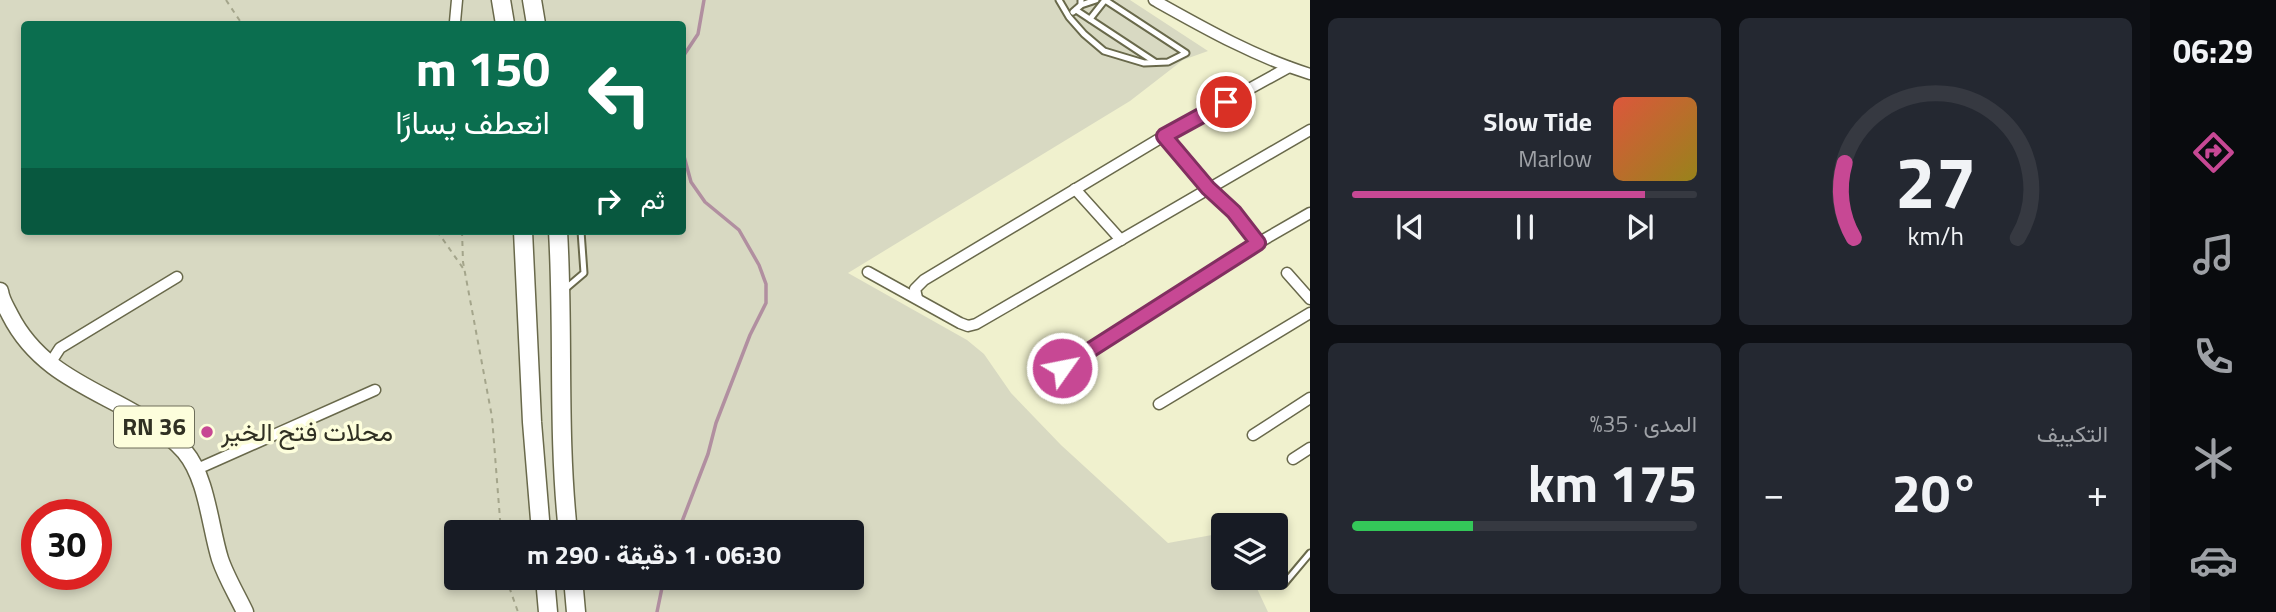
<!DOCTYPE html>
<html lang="ar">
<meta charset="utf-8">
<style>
:root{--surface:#171b24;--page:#242831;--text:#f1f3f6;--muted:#9ea1a6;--line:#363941;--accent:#c74894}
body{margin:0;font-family:"Titillium Web",Vazirmatn,sans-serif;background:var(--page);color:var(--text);direction:rtl;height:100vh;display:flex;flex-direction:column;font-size:26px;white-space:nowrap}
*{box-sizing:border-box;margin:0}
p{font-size:23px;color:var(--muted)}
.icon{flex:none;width:38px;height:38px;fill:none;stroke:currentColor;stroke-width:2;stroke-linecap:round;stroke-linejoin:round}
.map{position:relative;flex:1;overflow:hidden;direction:ltr}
.panel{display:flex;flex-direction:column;gap:18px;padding:18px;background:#0d0f14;width:840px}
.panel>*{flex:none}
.hud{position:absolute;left:21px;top:21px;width:665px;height:214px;border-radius:7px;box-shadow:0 4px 10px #0003;direction:rtl;background:#0b6e4f;color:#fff;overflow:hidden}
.controls{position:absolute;left:1211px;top:513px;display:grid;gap:14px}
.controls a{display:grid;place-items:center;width:77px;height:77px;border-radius:7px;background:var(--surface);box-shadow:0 4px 10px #0003;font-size:35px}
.speed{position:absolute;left:21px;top:499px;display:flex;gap:14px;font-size:35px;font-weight:700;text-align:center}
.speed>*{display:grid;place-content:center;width:91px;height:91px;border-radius:50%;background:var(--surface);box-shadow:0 4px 10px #0003;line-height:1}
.speed .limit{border:10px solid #d22;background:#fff;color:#111}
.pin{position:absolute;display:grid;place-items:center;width:60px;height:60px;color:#fff;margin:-30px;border:4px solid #fff;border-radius:50%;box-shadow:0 2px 7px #0007}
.me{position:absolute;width:77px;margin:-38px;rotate:57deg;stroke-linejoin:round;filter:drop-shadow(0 0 5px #0008)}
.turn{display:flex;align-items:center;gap:24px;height:147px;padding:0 21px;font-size:32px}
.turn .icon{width:91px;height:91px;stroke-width:2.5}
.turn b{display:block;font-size:49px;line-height:60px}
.then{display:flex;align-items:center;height:66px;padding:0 21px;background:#0003;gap:14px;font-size:26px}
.big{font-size:52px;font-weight:700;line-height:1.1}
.panel .card{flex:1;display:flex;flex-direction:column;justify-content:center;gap:10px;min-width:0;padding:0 24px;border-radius:10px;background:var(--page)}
.panel .dial{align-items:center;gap:0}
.dial svg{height:182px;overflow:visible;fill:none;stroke:var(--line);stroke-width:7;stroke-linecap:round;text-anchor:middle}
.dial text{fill:var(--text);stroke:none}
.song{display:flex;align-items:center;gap:21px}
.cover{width:84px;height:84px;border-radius:10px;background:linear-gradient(135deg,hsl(10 70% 55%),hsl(50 70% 35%))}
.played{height:7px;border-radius:4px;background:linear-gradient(90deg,var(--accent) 85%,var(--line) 85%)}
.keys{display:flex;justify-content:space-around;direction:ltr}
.heat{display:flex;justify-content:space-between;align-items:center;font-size:38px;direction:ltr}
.charge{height:10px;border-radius:5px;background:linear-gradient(90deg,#34c759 35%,var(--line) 0)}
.panel .tiles{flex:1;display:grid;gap:18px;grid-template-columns:repeat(2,1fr)}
.trip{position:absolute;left:444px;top:520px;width:420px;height:70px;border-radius:7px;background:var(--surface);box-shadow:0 4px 10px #0003;font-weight:700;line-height:70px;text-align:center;direction:rtl}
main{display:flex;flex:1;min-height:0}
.menu{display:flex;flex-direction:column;width:126px;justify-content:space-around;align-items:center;background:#090b0e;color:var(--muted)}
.menu .icon{width:49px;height:49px}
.menu .current{color:var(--accent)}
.menu b{font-size:32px;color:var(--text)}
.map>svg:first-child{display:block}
.green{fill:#d8d9c2;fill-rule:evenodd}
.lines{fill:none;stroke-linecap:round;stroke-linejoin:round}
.stream{stroke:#b18fa0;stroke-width:3.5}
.lane-casing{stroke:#69694b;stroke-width:9}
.street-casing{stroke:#69694b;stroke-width:13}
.primary-casing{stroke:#69694b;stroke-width:19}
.highway-casing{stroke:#69694b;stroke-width:21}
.path{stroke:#a4a58b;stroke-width:2;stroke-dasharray:5 5;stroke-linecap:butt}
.lane{stroke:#fff;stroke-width:5}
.street{stroke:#fff;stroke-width:10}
.primary{stroke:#fff;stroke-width:16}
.highway{stroke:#fff;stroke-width:18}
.route-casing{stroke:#812f60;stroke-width:18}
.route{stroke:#c74894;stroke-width:12}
.poi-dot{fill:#c74894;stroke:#fdfedc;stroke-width:2.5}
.labels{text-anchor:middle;stroke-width:7;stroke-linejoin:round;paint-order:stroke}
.shield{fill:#fdfedc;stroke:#6e6e5a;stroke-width:2}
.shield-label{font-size:24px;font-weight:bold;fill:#303023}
.poi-label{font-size:26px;fill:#303023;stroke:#fdfedc;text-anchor:start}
</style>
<main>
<nav class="menu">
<b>06:29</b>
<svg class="icon current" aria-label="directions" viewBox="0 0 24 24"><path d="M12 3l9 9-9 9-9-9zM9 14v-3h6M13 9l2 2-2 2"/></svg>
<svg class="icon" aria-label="music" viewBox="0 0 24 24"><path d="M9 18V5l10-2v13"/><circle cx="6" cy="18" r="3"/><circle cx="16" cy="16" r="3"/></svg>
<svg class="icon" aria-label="phone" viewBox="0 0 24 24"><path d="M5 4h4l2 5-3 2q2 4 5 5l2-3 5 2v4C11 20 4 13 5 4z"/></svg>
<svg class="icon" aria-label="climate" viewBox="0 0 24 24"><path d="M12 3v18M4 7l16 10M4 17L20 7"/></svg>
<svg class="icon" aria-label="car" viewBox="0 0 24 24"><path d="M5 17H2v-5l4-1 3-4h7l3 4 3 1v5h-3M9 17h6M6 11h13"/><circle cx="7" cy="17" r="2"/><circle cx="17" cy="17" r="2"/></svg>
</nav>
<section class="panel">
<div class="tiles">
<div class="card dial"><svg viewBox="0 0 100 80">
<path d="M14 69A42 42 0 1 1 86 69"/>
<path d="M14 69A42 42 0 0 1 10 36" stroke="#c74894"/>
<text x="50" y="56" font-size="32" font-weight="700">27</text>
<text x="50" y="72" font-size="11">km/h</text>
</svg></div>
<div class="card">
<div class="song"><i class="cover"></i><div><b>Slow Tide</b><p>Marlow</p></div></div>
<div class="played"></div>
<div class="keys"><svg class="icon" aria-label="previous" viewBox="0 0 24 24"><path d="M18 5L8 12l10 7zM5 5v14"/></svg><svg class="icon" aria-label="pause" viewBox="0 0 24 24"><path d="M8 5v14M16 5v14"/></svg><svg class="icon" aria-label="next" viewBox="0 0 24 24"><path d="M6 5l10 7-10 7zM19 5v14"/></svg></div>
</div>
<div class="card"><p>التكييف</p>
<div class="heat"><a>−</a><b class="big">20°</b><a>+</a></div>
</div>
<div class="card"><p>المدى · 35%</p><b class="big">175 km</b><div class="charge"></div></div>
</div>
</section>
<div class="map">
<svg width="1310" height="612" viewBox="0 0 1310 612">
<rect width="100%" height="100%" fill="#f0f1ce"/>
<!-- green -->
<path class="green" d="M0 0H1130L1208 51 1183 60 1130 101 848 273 967 340 984 354 1011 393 1061 445 1168 543 1223 533V578H1252L1268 612H0ZM24 24H682V231H24ZM37 514H96V574H37ZM457 532H852V578H457Z"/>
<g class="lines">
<!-- stream -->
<g class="stream">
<path d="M682 58 698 34 704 0"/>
<path d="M678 532 708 454 716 423 750 335 766 303V284L759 265 739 230 705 202 691 182 682 149"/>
<path d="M657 612 664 578"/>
</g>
<!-- lane casing -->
<g class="lane-casing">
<g id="lane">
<path d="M1059 0 1069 17 1084 34 1104 51 1144 63 1168 62 1186 53 1105 0 1090 19"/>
<path d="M1081 5 1096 0"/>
<path d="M1076 10 1155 62"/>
<path d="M1073 12 1081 5V0"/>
<path d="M564 290 584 273 581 231"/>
<path d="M1284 584 1310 553"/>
</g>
</g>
<!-- street casing -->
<g class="street-casing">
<g id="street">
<path d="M1154 0C1204 28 1255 57 1310 74"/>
<path d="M455 22 457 0"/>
<path d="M1164 136 1208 188 1234 212 1258 243"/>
<path d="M1075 189 1121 240"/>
<path d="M868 272 960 323 968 326 976 324 1310 130"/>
<path d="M1287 273 1310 299"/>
<path d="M917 298 915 289 924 280 1164 136 1289 67"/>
<path d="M49 365 60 348 177 277"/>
<path d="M1040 382 1258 243 1310 213"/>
<path d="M1159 404 1310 313"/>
<path d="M1253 435 1310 398"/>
<path d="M1293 459 1310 448"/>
<path d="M195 470 375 390"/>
</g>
</g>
<!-- primary casing -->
<g class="primary-casing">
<path id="primary" d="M0 291C1 300 6 307 10 315 49 392 133 394 185 452 207 478 210 527 220 559 226 577 237 595 245 612"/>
</g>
<!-- highway casing -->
<g class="highway-casing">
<g id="highway">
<path d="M501 0 505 24"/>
<path d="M532 0 536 24"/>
<path d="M523 231 532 422 541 532"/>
<path d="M558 231C564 331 557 432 568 532"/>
<path d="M545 578 548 612"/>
<path d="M573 578 576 612"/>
</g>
</g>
<!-- path -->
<g class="path">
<path d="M226 0 242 24"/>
<path d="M437 231 465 271"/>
<path d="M462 231 463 262 492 417 501 532"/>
<path d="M506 578 518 612"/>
</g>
<!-- lane -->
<use href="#lane" class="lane"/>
<!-- street -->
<use href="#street" class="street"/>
<!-- primary -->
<use href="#primary" class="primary"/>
<!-- highway -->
<use href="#highway" class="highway"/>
</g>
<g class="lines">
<!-- route casing -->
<g class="route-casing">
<path id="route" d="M1062 368 1258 243 1234 212 1208 188 1164 136 1226 102"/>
</g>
<!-- route -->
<use href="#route" class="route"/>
</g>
<!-- markers -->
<circle class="poi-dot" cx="207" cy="432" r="7"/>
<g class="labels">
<!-- shield labels -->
<rect class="shield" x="114" y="406.5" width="80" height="41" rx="5"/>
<g class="shield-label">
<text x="154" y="435">RN 36</text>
</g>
<!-- poi labels -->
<g class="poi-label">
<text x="221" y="441">محلات فتح الخير</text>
</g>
</g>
</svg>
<div class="controls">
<a><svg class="icon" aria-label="layers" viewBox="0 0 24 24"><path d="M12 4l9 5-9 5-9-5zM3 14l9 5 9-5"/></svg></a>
</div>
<div class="speed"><div class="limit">30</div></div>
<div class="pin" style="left:1226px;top:102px;background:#d93025"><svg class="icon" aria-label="arrive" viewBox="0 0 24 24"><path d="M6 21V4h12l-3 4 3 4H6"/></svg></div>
<svg class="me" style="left:1062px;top:368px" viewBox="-20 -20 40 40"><circle r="17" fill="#c74894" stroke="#fff" stroke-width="3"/><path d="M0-11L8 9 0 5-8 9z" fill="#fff"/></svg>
<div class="trip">06:30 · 1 دقيقة · 290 m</div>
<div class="hud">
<div class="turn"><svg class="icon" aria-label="left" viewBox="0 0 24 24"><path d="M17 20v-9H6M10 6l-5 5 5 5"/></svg><div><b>150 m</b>انعطف يسارًا</div></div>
<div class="then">ثم<svg class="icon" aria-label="right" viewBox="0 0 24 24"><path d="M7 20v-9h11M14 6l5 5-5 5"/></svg></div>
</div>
</div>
</main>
